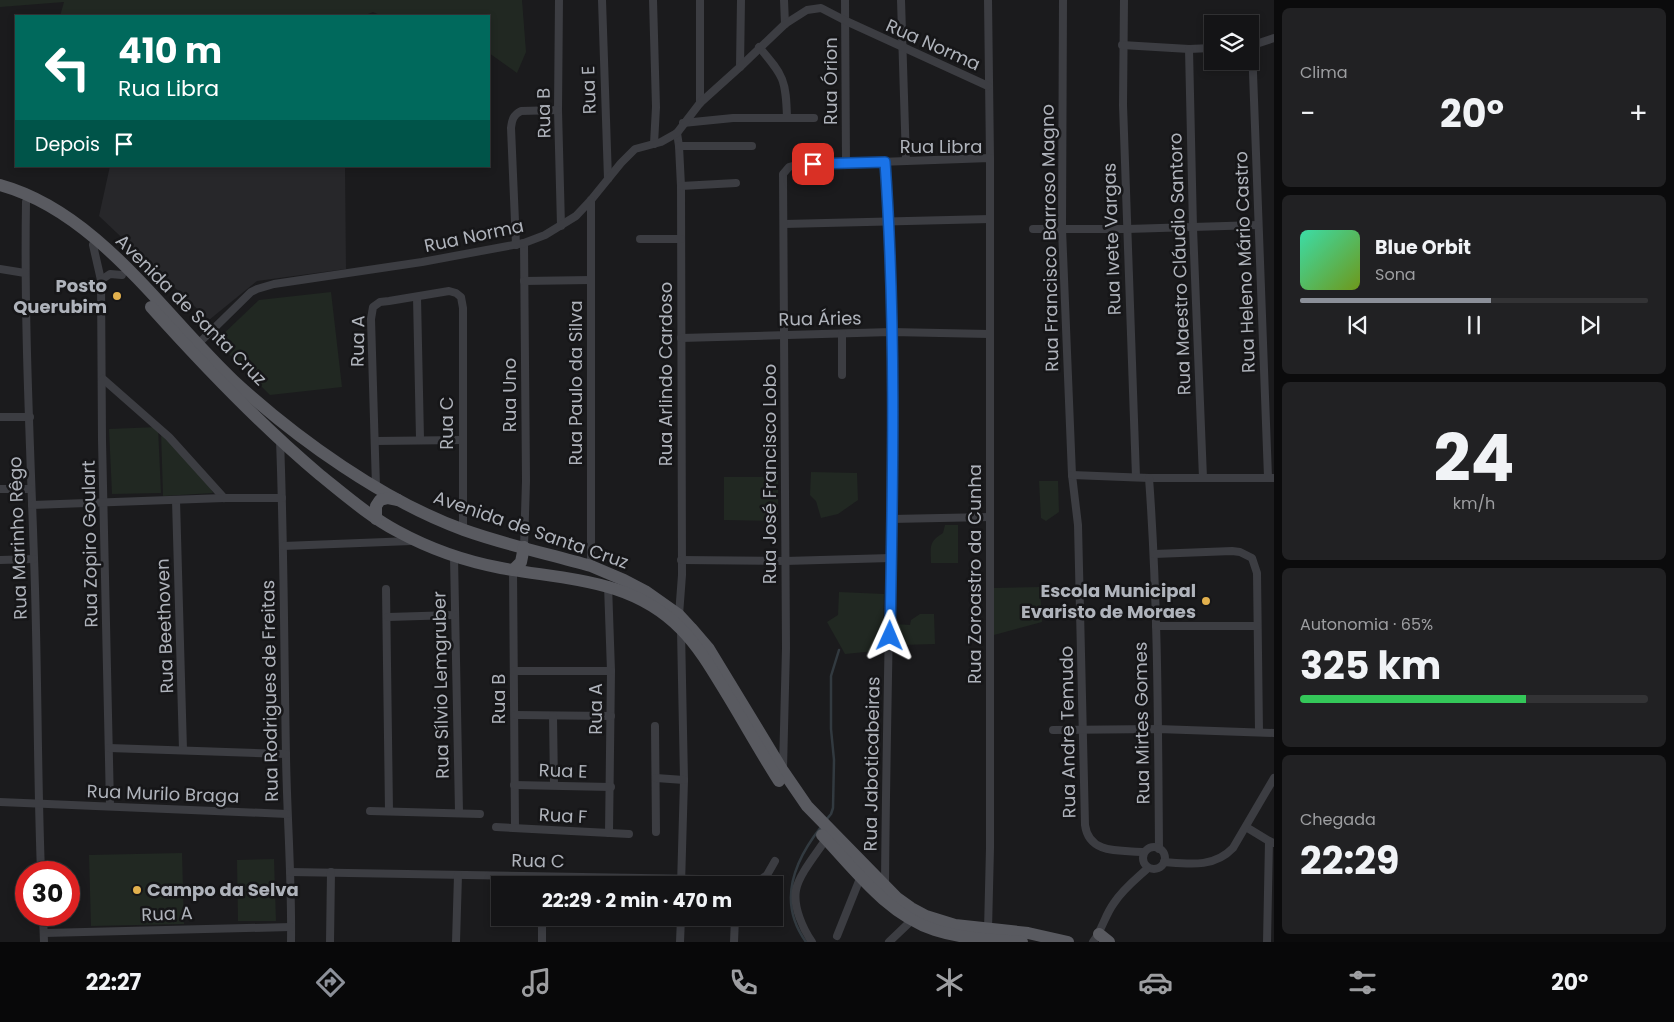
<!DOCTYPE html>
<html lang="pt">
<meta charset="utf-8">
<style>
:root{--surface:#141416;--page:#212123;--text:#f1f3f6;--muted:#9d9ea1;--line:#333335;--accent:#8c9099}
body{margin:0;font-family:Poppins,sans-serif;background:var(--page);color:var(--text);height:100vh;display:flex;flex-direction:column;font-size:19px;white-space:nowrap}
*{box-sizing:border-box;margin:0}
p{font-size:16px;color:var(--muted)}
.icon{flex:none;width:28px;height:28px;fill:none;stroke:currentColor;stroke-width:2;stroke-linecap:round;stroke-linejoin:round}
.map{position:relative;flex:1;overflow:hidden}
.panel{display:flex;flex-direction:column;gap:8px;padding:8px;background:#0b0b0c;width:400px}
.panel>*{flex:none}
.top-card{position:absolute;left:15px;top:15px;width:475px;height:152px;border-radius:0px;box-shadow:0 2px 8px #0003,0 0 0 1px var(--line);background:#00695c;color:#fff;overflow:hidden}
.controls{position:absolute;left:1204px;top:15px;display:grid;gap:10px}
.controls a{display:grid;place-items:center;width:55px;height:55px;border-radius:0px;background:var(--surface);box-shadow:0 2px 8px #0003,0 0 0 1px var(--line);font-size:25px}
.speed{position:absolute;left:15px;top:861px;display:flex;gap:10px;font-size:25px;font-weight:700;text-align:center}
.speed>*{display:grid;place-content:center;width:65px;height:65px;border-radius:50%;background:var(--surface);box-shadow:0 2px 8px #0003,0 0 0 1px var(--line);line-height:1}
.speed .limit{border:8px solid #d22;background:#fff;color:#111}
.pin{position:absolute;display:grid;place-items:center;width:42px;height:42px;color:#fff;margin:-21px;border-radius:10px;box-shadow:0 2px 8px #0006}
.me{position:absolute;width:55px;margin:-28px;rotate:1deg;stroke-linejoin:round;filter:drop-shadow(0 0 4px #0008)}
.turn{display:flex;align-items:center;gap:18px;height:105px;padding:0 20px;font-size:22px}
.turn .icon{width:65px;height:65px;stroke-width:2.5}
.turn b{display:block;font-size:35px;line-height:42px}
.then{display:flex;align-items:center;height:48px;padding:0 20px;background:#0003;gap:10px;font-size:19px}
.big{font-size:38px;font-weight:700;line-height:1.1}
.panel .tile{flex:1;display:flex;flex-direction:column;justify-content:center;gap:8px;min-width:0;padding:0 18px;border-radius:8px;background:var(--page)}
.panel .dial{align-items:center;gap:0}
.dial b{font-size:65px;line-height:1}
.song{display:flex;align-items:center;gap:15px}
.cover{width:60px;height:60px;border-radius:8px;background:linear-gradient(135deg,hsl(160 70% 55%),hsl(80 70% 35%))}
.played{height:5px;border-radius:2px;background:linear-gradient(90deg,var(--accent) 55%,var(--line) 55%)}
.keys{display:flex;justify-content:space-around;direction:ltr}
.heat{display:flex;justify-content:space-between;align-items:center;font-size:28px;direction:ltr}
.charge{height:8px;border-radius:4px;background:linear-gradient(90deg,#34c759 65%,var(--line) 0)}
.trip{position:absolute;left:491px;top:876px;width:292px;height:50px;border-radius:0px;background:var(--surface);box-shadow:0 2px 8px #0003,0 0 0 1px var(--line);font-weight:700;line-height:50px;text-align:center}
.dock{display:flex;height:80px;justify-content:space-around;align-items:center;background:#080809;color:var(--muted)}
.dock .icon{width:35px;height:35px}
.dock .on{color:var(--accent)}
.dock b{font-size:22px;color:var(--text)}
main{display:flex;flex:1;min-height:0}
.map>svg:first-child{display:block}
.built{fill:#27272a}
.green{fill:#212822}
.lines{fill:none;stroke-linecap:round;stroke-linejoin:round}
.stream{stroke:#323a40;stroke-width:2.5}
.street{stroke:#3c3d42;stroke-width:8}
.primary{stroke:#595a60;stroke-width:12}
.route-casing{stroke:#114b97;stroke-width:12}
.route{stroke:#1a73e8;stroke-width:9}
.poi-dot{fill:#e2b04d;stroke:#161618;stroke-width:2}
.labels{text-anchor:middle;stroke-width:5;stroke-linejoin:round;paint-order:stroke}
.street-label{font-size:18px;fill:#afb3bb;stroke:#161618}
.poi-label{font-size:18px;font-weight:bold;fill:#afb3bb;stroke:#161618;text-anchor:end}
</style>
<main>
<div class="map">
<svg width="1274" height="942" viewBox="0 0 1274 942">
<rect width="100%" height="100%" fill="#1b1b1d"/>
<!-- built -->
<path class="built" d="M110 166H345L346 269 257 281 209 320 99 216Z"/>
<!-- green -->
<g class="green">
<path d="M0 0H522L526 52 517 73 489 53V16H382L373 12 363 16H60L64 2 0 7Z"/>
<path d="M331 292 342 387 270 395 216 341 259 300Z"/>
<path d="M158 427 161 493 112 494 109 429Z"/>
<path d="M161 432 208 483 213 493 163 496Z"/>
<path d="M811 472 857 473 858 500 838 514 821 518 816 501 810 495Z"/>
<path d="M724 477H778V521L724 520Z"/>
<path d="M1039 481H1058L1059 512 1046 521 1041 518Z"/>
<path d="M945 525H958V563H931C931 547 928 542 943 533Z"/>
<path d="M1040 587 1042 622 994 635V588Z"/>
<path d="M839 592 884 594 883 630 875 651 845 654 827 622 838 615Z"/>
<path d="M920 614H934L935 644 901 645 900 635 895 624 910 625 911 620Z"/>
<path d="M182 853 184 924 91 926 89 855Z"/>
<path d="M274 859 276 921H238L237 860Z"/>
</g>
<g class="lines">
<!-- stream -->
<g class="stream">
<path d="M826 820 831 814 833 808 834 760 831 729V676L839 650"/>
<path d="M806 942C777 902 794 861 821 827"/>
</g>
<!-- street -->
<g class="street">
<path d="M559 0 558 110 561 226"/>
<path d="M602 0 608 179"/>
<path d="M653 0 656 107 654 144"/>
<path d="M700 0V103"/>
<path d="M784 0 785 24"/>
<path d="M845 0 846 163"/>
<path d="M901 0 906 161"/>
<path d="M988 0 990 158"/>
<path d="M1063 0 1062 229 1072 475 1078 525 1085 825C1089 855 1121 850 1144 852"/>
<path d="M1124 0 1123 105 1136 477"/>
<path d="M1122 45 1189 49 1212 48"/>
<path d="M1250 46 1274 38"/>
<path d="M1252 46 1268 477"/>
<path d="M759 47C784 76 786 80 787 118"/>
<path d="M1189 49 1193 228 1203 478"/>
<path d="M740 67 741 0"/>
<path d="M683 123 733 118H814"/>
<path d="M677 133 679 146 681 186 682 575 679 615"/>
<path d="M679 146H752"/>
<path d="M885 162C891 250 891 338 891 426 891 580 886 733 885 887"/>
<path d="M681 186 736 183"/>
<path d="M26 202C24 321 30 440 34 558 38 663 37 768 41 872"/>
<path d="M784 224 990 219"/>
<path d="M1033 229H1127L1258 225"/>
<path d="M640 239H681"/>
<path d="M524 243 526 481 524 547"/>
<path d="M93 245 101 280 102 440 110 806"/>
<path d="M516 245 511 128C512 120 513 115 521 111L558 110"/>
<path d="M0 269 25 273"/>
<path d="M101 280 110 274 122 275"/>
<path d="M524 281 591 280"/>
<path d="M417 297 420 439"/>
<path d="M681 338 891 332 989 334"/>
<path d="M198 344 251 292 257 289 274 284 422 262 524 243 545 235 576 216 591 200 621 163 635 149 661 142 677 133 700 103 740 67 785 24 807 10 821 8 846 21 988 86"/>
<path d="M842 375V334"/>
<path d="M103 379 169 437 224 498"/>
<path d="M0 417H30"/>
<path d="M280 440C284 545 284 650 286 756 287 818 292 880 291 942"/>
<path d="M376 441 462 440"/>
<path d="M1072 475 1149 478H1274"/>
<path d="M1149 478C1158 601 1158 725 1159 849"/>
<path d="M376 487 371 319 373 307 380 302 389 301 449 291 456 293 461 297 463 308V529"/>
<path d="M0 489H31"/>
<path d="M176 500 183 750"/>
<path d="M32 505 224 498H282"/>
<path d="M891 519 990 517"/>
<path d="M283 546 411 541"/>
<path d="M1154 554 1232 551 1240 552 1252 558 1257 573 1259 732"/>
<path d="M454 557 459 812"/>
<path d="M0 560 34 559"/>
<path d="M681 560 785 561 891 558"/>
<path d="M591 566V200"/>
<path d="M513 570 515 828"/>
<path d="M608 585 611 671 609 833"/>
<path d="M386 589 389 811"/>
<path d="M388 617 454 615"/>
<path d="M1156 626H1257"/>
<path d="M681 630 684 780 681 885"/>
<path d="M514 671H611"/>
<path d="M515 715 611 716"/>
<path d="M553 716 554 785"/>
<path d="M655 726 656 832"/>
<path d="M1053 730 1158 729 1274 733"/>
<path d="M109 748 286 754"/>
<path d="M783 769 786 648 783 174 789 167 796 165 990 158V848L988 930"/>
<path d="M656 778 684 780"/>
<path d="M514 785 611 787"/>
<path d="M0 802 287 814"/>
<path d="M370 811 480 814"/>
<path d="M496 827 629 834"/>
<path d="M1246 827 1269 841 1274 843"/>
<circle cx="1154" cy="858" r="11"/>
<path d="M1164 862C1189 864 1214 868 1233 848L1274 778"/>
<path d="M290 872 760 880 767 875 775 861"/>
<path d="M43 915 44 942"/>
<path d="M542 918V942"/>
<path d="M44 933 291 927"/>
<path d="M837 936 861 876"/>
<path d="M330 942 331 872"/>
<path d="M456 942 458 875"/>
<path d="M680 942 681 918"/>
<path d="M734 942 735 918"/>
<path d="M812 942C803 929 793 907 796 890 799 874 817 853 826 839"/>
<path d="M889 942 912 920"/>
<path d="M1093 942C1102 930 1105 915 1114 903 1123 889 1136 879 1148 868"/>
<path d="M1267 942 1269 841"/>
</g>
<!-- primary -->
<g class="primary">
<path d="M0 185C98 212 163 314 234 381 297 439 384 501 464 530 506 545 549 554 591 566L624 580 645 591 679 615 691 628 709 649 783 771 807 806 897 898 911 908 926 916 955 925 1028 933 1068 942"/>
<path d="M151 307C204 366 259 424 320 475 345 495 369 516 397 531 430 549 464 561 501 568 566 580 631 578 681 629 700 648 714 673 728 696 745 724 761 753 779 781"/>
<path d="M376 519V506L380 500 388 498 398 500"/>
<path d="M513 570 521 562 524 547"/>
<path d="M822 835C855 870 888 915 935 930 963 939 993 940 1022 942"/>
<path d="M1099 934 1109 942"/>
</g>
</g>
<g class="lines">
<!-- route casing -->
<g class="route-casing">
<path id="route" d="M813 164 885 162C896 319 893 478 890 636"/>
</g>
<!-- route -->
<use href="#route" class="route"/>
</g>
<!-- markers -->
<g class="poi-dot">
<circle cx="117" cy="296" r="5"/>
<circle cx="1206" cy="601" r="5"/>
<circle cx="137" cy="890" r="5"/>
</g>
<g class="labels">
<!-- street labels -->
<g class="street-label">
<text transform="translate(933 45) rotate(24)" y="6">Rua Norma</text>
<text transform="translate(831 81) rotate(-90)" y="6">Rua Órion</text>
<text transform="translate(589 90) rotate(-92)" y="6">Rua E</text>
<text transform="translate(544 113) rotate(-91)" y="6">Rua B</text>
<text x="941" y="153">Rua Libra</text>
<text transform="translate(474 236) rotate(-12)" y="6">Rua Norma</text>
<text transform="translate(1050 238) rotate(-91)" y="6">Rua Francisco Barroso Magno</text>
<text transform="translate(1112 239) rotate(-92)" y="6">Rua Ivete Vargas</text>
<text transform="translate(1245 262) rotate(-92)" y="6">Rua Heleno Mário Castro</text>
<text transform="translate(1180 264) rotate(-92)" y="6">Rua Maestro Cláudio Santoro</text>
<text transform="translate(191 310) rotate(45)" y="6">Avenida de Santa Cruz</text>
<text transform="translate(820 319) rotate(-1)" y="6">Rua Áries</text>
<text transform="translate(358 341) rotate(-89)" y="6">Rua A</text>
<text transform="translate(666 374) rotate(-90)" y="6">Rua Arlindo Cardoso</text>
<text transform="translate(576 383) rotate(-90)" y="6">Rua Paulo da Silva</text>
<text transform="translate(510 395) rotate(-90)" y="6">Rua Uno</text>
<text transform="translate(447 423) rotate(-90)" y="6">Rua C</text>
<text transform="translate(770 474) rotate(-90)" y="6">Rua José Francisco Lobo</text>
<text transform="translate(531 530) rotate(19)" y="6">Avenida de Santa Cruz</text>
<text transform="translate(18 538) rotate(-92)" y="6">Rua Marinho Rêgo</text>
<text transform="translate(90 544) rotate(-91)" y="6">Rua Zopiro Goulart</text>
<text transform="translate(975 574) rotate(-90)" y="6">Rua Zoroastro da Cunha</text>
<text transform="translate(165 626) rotate(-92)" y="6">Rua Beethoven</text>
<text transform="translate(441 685) rotate(-91)" y="6">Rua Sílvio Lemgruber</text>
<text transform="translate(270 691) rotate(-91)" y="6">Rua Rodrigues de Freitas</text>
<text transform="translate(499 699) rotate(-90)" y="6">Rua B</text>
<text transform="translate(596 709) rotate(-90)" y="6">Rua A</text>
<text transform="translate(1142 723) rotate(-91)" y="6">Rua Mirtes Gomes</text>
<text transform="translate(1068 732) rotate(-91)" y="6">Rua Andre Temudo</text>
<text transform="translate(872 764) rotate(-89)" y="6">Rua Jaboticabeiras</text>
<text transform="translate(563 771) rotate(2)" y="6">Rua E</text>
<text transform="translate(163 794) rotate(2)" y="6">Rua Murilo Braga</text>
<text transform="translate(563 816) rotate(3)" y="6">Rua F</text>
<text transform="translate(538 861) rotate(1)" y="6">Rua C</text>
<text transform="translate(167 914) rotate(-2)" y="6">Rua A</text>
</g>
<!-- poi labels -->
<g class="poi-label">
<text x="107" y="292">Posto<tspan x="107" dy="21">Querubim</tspan></text>
<text x="1196" y="597">Escola Municipal<tspan x="1196" dy="21">Evaristo de Moraes</tspan></text>
<text x="147" y="896" text-anchor="start">Campo da Selva</text>
</g>
</g>
</svg>
<div class="controls">
<a><svg class="icon" aria-label="layers" viewBox="0 0 24 24"><path d="M12 4l9 5-9 5-9-5zM3 14l9 5 9-5"/></svg></a>
</div>
<div class="speed"><div class="limit">30</div></div>
<div class="pin" style="left:813px;top:164px;background:#d93025"><svg class="icon" aria-label="arrive" viewBox="0 0 24 24"><path d="M6 21V4h12l-3 4 3 4H6"/></svg></div>
<svg class="me" style="left:890px;top:636px" viewBox="-20 -20 40 40"><path d="M0-17L14 15 0 8-14 15z" fill="#1a73e8" stroke="#fff" stroke-width="4"/></svg>
<div class="trip">22:29 · 2 min · 470 m</div>
<div class="top-card">
<div class="turn"><svg class="icon" aria-label="left" viewBox="0 0 24 24"><path d="M17 20v-9H6M10 6l-5 5 5 5"/></svg><div><b>410 m</b>Rua Libra</div></div>
<div class="then">Depois<svg class="icon" aria-label="arrive" viewBox="0 0 24 24"><path d="M6 21V4h12l-3 4 3 4H6"/></svg></div>
</div>
</div>
<section class="panel">
<div class="tile"><p>Clima</p>
<div class="heat"><a>−</a><b class="big">20°</b><a>+</a></div>
</div>
<div class="tile">
<div class="song"><i class="cover"></i><div><b>Blue Orbit</b><p>Sona</p></div></div>
<div class="played"></div>
<div class="keys"><svg class="icon" aria-label="previous" viewBox="0 0 24 24"><path d="M18 5L8 12l10 7zM5 5v14"/></svg><svg class="icon" aria-label="pause" viewBox="0 0 24 24"><path d="M8 5v14M16 5v14"/></svg><svg class="icon" aria-label="next" viewBox="0 0 24 24"><path d="M6 5l10 7-10 7zM19 5v14"/></svg></div>
</div>
<div class="tile dial"><b>24</b><p>km/h</p></div>
<div class="tile"><p>Autonomia · 65%</p><b class="big">325 km</b><div class="charge"></div></div>
<div class="tile"><p>Chegada</p><b class="big">22:29</b></div>
</section>
</main>
<nav class="dock">
<b>22:27</b>
<svg class="icon on" aria-label="directions" viewBox="0 0 24 24"><path d="M12 3l9 9-9 9-9-9zM9 14v-3h6M13 9l2 2-2 2"/></svg>
<svg class="icon" aria-label="music" viewBox="0 0 24 24"><path d="M9 18V5l10-2v13"/><circle cx="6" cy="18" r="3"/><circle cx="16" cy="16" r="3"/></svg>
<svg class="icon" aria-label="phone" viewBox="0 0 24 24"><path d="M5 4h4l2 5-3 2q2 4 5 5l2-3 5 2v4C11 20 4 13 5 4z"/></svg>
<svg class="icon" aria-label="climate" viewBox="0 0 24 24"><path d="M12 3v18M4 7l16 10M4 17L20 7"/></svg>
<svg class="icon" aria-label="car" viewBox="0 0 24 24"><path d="M5 17H2v-5l4-1 3-4h7l3 4 3 1v5h-3M9 17h6M6 11h13"/><circle cx="7" cy="17" r="2"/><circle cx="17" cy="17" r="2"/></svg>
<svg class="icon" aria-label="filters" viewBox="0 0 24 24"><path d="M4 7h16M4 17h16"/><circle cx="9" cy="7" r="2"/><circle cx="15" cy="17" r="2"/></svg>
<b>20°</b>
</nav>
